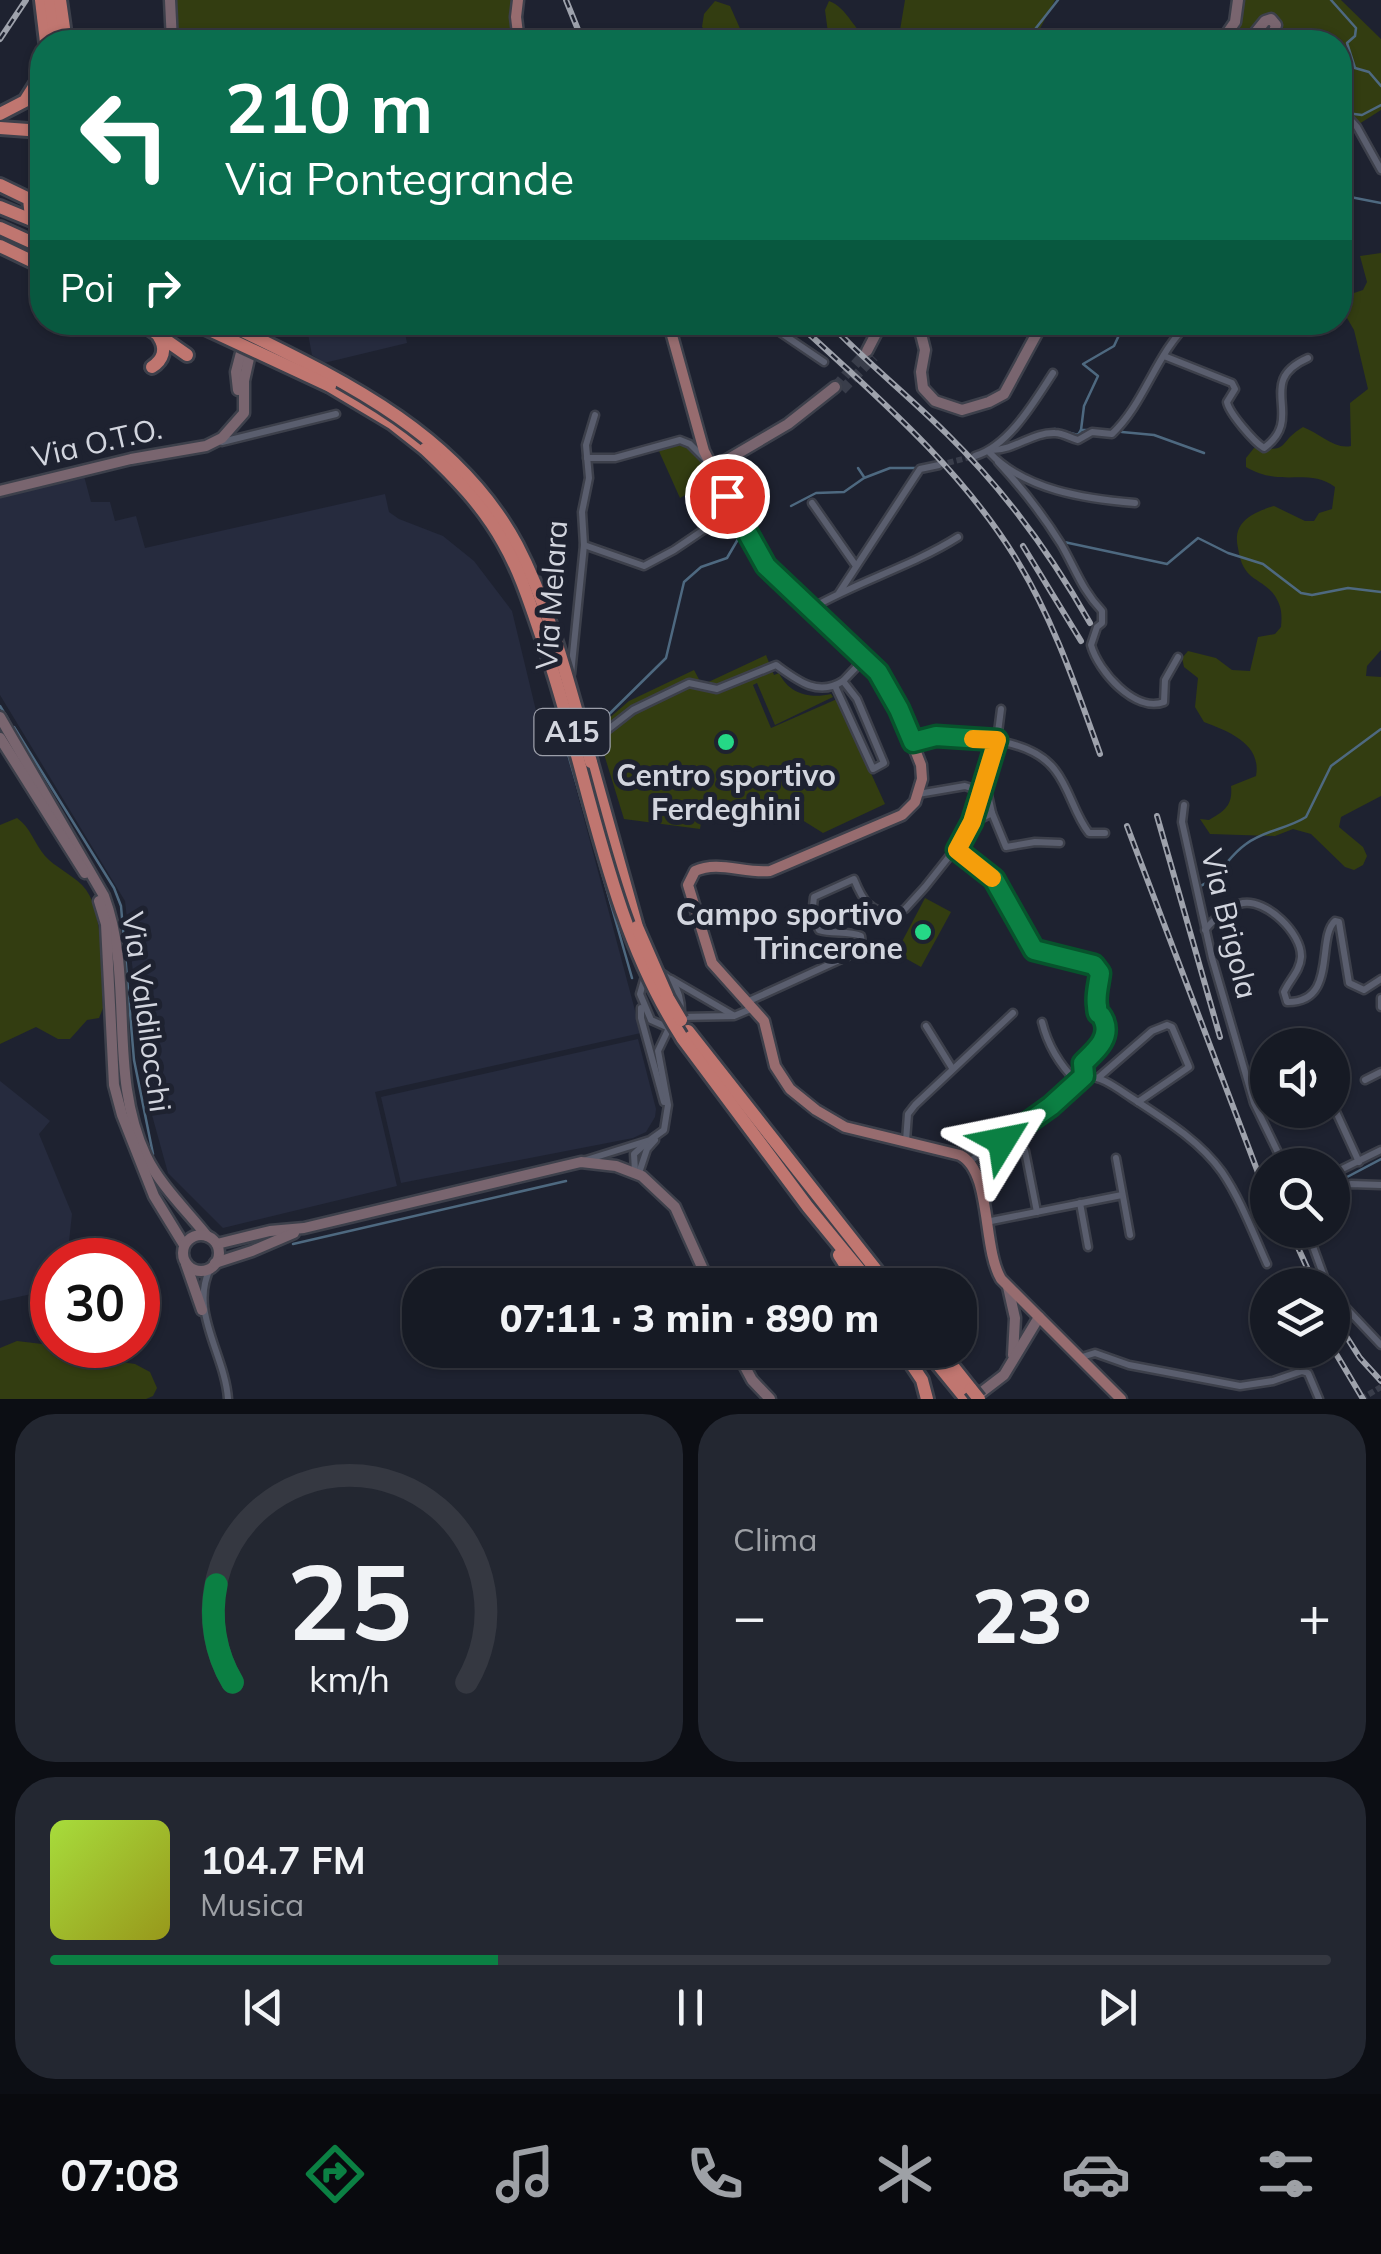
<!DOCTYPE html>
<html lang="it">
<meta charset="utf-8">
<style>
:root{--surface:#161a24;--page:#232731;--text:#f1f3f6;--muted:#9ea1a6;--line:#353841;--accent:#0b8043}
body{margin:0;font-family:Mulish,sans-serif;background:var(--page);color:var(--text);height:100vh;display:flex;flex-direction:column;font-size:38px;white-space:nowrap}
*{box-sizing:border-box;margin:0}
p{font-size:32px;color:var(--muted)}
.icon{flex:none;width:55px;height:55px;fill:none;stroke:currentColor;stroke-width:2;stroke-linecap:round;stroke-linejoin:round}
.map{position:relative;height:1399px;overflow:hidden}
.sheet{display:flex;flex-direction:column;gap:15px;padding:15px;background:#0c0e14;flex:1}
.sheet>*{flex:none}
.guide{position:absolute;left:30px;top:30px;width:1322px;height:305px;border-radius:40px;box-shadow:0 2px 8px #0004,0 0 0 2px var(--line);background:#0b6e4f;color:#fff;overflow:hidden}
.controls{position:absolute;left:1250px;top:1028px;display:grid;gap:20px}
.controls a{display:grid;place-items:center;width:100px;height:100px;border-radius:50%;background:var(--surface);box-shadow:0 2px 8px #0004,0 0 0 2px var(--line);font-size:50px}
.speed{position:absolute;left:30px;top:1238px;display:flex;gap:20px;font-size:50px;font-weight:700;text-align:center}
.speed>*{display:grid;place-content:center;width:130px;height:130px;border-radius:50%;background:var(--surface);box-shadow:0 2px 8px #0004,0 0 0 2px var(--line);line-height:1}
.speed .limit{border:15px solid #d22;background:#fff;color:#111}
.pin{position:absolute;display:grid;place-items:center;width:85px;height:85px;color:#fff;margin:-42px;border:5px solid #fff;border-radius:50%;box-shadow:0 2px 10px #0007}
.me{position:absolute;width:110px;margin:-55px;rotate:55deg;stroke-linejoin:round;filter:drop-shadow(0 0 8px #0008)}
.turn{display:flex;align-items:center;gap:35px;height:210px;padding:0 30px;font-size:45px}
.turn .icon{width:130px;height:130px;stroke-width:2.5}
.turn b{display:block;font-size:70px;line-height:85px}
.then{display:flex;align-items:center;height:95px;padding:0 30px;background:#0003;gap:20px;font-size:38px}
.big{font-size:75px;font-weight:800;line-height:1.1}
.sheet .widget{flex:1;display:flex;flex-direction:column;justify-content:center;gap:15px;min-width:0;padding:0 35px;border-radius:40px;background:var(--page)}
.sheet .dial{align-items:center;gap:0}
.dial svg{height:260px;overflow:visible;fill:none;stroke:var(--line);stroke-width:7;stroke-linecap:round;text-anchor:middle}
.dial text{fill:var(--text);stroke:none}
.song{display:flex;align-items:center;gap:30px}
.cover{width:120px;height:120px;border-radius:15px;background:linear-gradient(135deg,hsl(80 70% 55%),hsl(60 70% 35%))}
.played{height:10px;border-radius:5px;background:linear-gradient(90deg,var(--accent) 35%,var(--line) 35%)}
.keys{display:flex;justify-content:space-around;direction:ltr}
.heat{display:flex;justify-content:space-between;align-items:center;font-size:55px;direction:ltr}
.sheet .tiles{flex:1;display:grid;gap:15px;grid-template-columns:1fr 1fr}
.widget:last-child{grid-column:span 2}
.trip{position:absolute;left:402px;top:1268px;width:575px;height:100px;border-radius:40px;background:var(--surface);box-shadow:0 2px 8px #0004,0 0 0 2px var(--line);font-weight:800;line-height:100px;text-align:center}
.tabs{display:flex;height:160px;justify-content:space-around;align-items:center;background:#090a0e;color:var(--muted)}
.tabs .icon{width:70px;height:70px}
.tabs .selected{color:var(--accent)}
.tabs b{font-size:45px;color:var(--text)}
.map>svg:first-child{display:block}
.built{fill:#262b3e}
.green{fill:#333d11}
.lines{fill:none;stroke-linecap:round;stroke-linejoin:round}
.stream{stroke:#4e6980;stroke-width:2.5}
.street-tunnel{stroke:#393d4a;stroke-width:6;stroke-dasharray:6 3;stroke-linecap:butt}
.secondary-tunnel{stroke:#393d4a;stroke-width:10;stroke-dasharray:10 5;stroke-linecap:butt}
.street-casing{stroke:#3d404b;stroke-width:11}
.secondary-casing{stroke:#3d404b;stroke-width:15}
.primary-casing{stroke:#3d404b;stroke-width:15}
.highway-casing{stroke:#3d404b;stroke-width:18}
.street{stroke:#5a5e6e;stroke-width:6}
.secondary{stroke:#79656f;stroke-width:10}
.primary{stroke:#976c6f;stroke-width:10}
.highway{stroke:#c07670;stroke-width:12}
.rail-casing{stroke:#9ea2ac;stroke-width:6}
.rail{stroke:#1e2230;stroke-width:2.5;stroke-dasharray:8;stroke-linecap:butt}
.highway-bridge-casing{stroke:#3d404b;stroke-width:18;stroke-linecap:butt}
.highway-bridge{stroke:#c07670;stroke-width:12}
.route-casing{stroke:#07532c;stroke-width:25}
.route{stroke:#0b8043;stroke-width:18}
.slow{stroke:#f59e0b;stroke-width:18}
.poi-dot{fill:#25d886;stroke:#1e2230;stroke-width:4}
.labels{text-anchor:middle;stroke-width:10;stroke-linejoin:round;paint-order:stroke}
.shield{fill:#1e2230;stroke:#9c9faa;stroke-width:2.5}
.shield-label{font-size:28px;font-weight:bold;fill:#d2d5de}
.street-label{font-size:30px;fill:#d2d5de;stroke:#1e2230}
.poi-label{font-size:30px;font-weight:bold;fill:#d2d5de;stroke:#1e2230}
</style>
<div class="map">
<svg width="1381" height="1399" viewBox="0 0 1381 1399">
<rect width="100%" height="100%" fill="#1e2230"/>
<!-- built -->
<g class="built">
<path d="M306 323H403L407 343 324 363 312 355Z"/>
<path d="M84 476 91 502H110L115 521 136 516 145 548 385 494 389 512 399 519 443 536 474 561 512 611 538 719 557 717 641 1033 375 1092 397 1186 223 1228 168 1173 147 1097 125 901 0 695V495Z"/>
<path d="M638 1039 656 1109 655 1117 646 1132 633 1138 401 1183 381 1097Z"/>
<path d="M0 1081 50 1121 39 1134 72 1214 67 1260H52V1285L36 1293 0 1301Z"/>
</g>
<!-- green -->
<g class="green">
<path d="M172 0H513L510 29 506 32 511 42H176Z"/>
<path d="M905 0H1055L1033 42H1008L1007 38C978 21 971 33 944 41 927 46 903 43 885 42L900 30Z"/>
<path d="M1242 0H1341L1381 39V110L1359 124 1340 103V42H1284L1277 35 1279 25 1274 16 1258 22 1243 42H1226Z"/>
<path d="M715 1 730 6 746 42H718L702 27 704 14Z"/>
<path d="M829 1C848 8 854 32 872 42H813L828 33 825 10Z"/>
<path d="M1381 253V650L1367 666 1366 676 1381 677V796L1341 817 1339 827 1363 847 1367 856 1363 865 1354 870 1345 867 1311 834 1293 829 1275 836 1210 834 1200 819 1209 820C1224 811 1233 806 1231 786L1256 776C1262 743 1227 731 1204 722L1195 707 1198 678 1184 667 1182 658 1188 651 1216 658 1232 670 1250 671 1258 637 1275 634 1281 627C1282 615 1282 607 1275 596 1269 587 1260 583 1251 576 1242 568 1240 559 1238 548 1232 523 1251 513 1274 506L1305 521H1314L1319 513 1332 509 1335 487C1308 467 1281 488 1246 467V458L1254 448C1293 452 1276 443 1303 427 1319 433 1335 450 1351 446L1350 403 1368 389 1354 330 1340 306V294L1345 296 1363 290 1367 282 1360 256Z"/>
<path d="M677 445H688L706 465 709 481 680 498 658 449Z"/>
<path d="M766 655 774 675 779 673C789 694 810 699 831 694L833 697 775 725 757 683 753 685 771 728 837 699 885 804 823 833 791 813 727 819 724 808 711 806 703 811 700 829 624 819 604 754 599 752 593 732 629 701 694 670 702 685Z"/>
<path d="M17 818C31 828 34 843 45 856 55 867 71 874 82 885 106 909 100 975 103 1008L99 1018 87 1020 70 1039H58L36 1027 0 1044V825Z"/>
<path d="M925 898 951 912 921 967 896 953Z"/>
<path d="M17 1341 67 1347 103 1359 135 1364 150 1372 157 1388 153 1396 146 1399H0V1348Z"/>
</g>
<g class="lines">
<!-- stream -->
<g class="stream">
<path d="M1331 0 1356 28 1355 36 1347 43 1355 68 1369 72 1381 86"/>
<path d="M1025 42 1058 0"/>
<path d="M1354 114 1362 115 1381 105"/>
<path d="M1340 122 1343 120"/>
<path d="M1340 195 1381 203"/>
<path d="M1081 430 1084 406 1098 376 1083 364 1114 346 1125 322"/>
<path d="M1122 432 1154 435 1204 453"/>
<path d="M1027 437 1055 429 1078 435 1081 430H1089"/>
<path d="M858 468 864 477"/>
<path d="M791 506 816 493 844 492 864 478 890 468H916"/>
<path d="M751 527 757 523"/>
<path d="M1064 542 1167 564 1198 538 1228 553 1263 564 1301 593 1312 595 1348 588 1381 592"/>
<path d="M0 706 8 719"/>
<path d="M14 727 114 888 121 906 134 1060 153 1154"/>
<path d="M591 732 666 658 684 582 701 567 727 558 741 534"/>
<path d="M568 754 632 978"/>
<path d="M1197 888C1221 877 1226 858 1246 844 1265 830 1287 829 1306 817L1331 766 1381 729"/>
<path d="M1332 1185 1381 1159"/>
<path d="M293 1244 566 1181"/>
</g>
<!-- street-tunnel -->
<g class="street-tunnel">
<path d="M939 465 975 456"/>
<path d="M1361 1399 1381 1387"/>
</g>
<!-- secondary-tunnel -->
<g class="secondary-tunnel">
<path d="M835 387 867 351"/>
<path d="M842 390 874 357"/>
</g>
<!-- street casing -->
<g class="street-casing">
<g id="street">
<path d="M1340 108 1357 127 1381 170"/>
<path d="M765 322 824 362"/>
<path d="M1164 356 1232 383 1235 389 1227 402C1229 413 1254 442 1264 448 1307 417 1253 382 1308 358"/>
<path d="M222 442 336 414"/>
<path d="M992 450C1015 450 1033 432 1055 433 1063 433 1070 438 1078 440L1092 432 1112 434C1145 403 1156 353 1190 322"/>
<path d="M989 452C1024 490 1086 499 1135 503"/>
<path d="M975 456C1009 446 1034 402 1053 373"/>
<path d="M587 458H615L680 440 690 444 706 460"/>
<path d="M998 462C1021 487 1043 515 1061 544 1075 568 1082 590 1102 611V623L1097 627 1091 645C1098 671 1135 713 1164 702L1165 680 1178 657"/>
<path d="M812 503 856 566"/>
<path d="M584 545 644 566 674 550 733 510"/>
<path d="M839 593 920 469 939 465"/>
<path d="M812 608C859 581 912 566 958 537"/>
<path d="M571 674 584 545 582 512 589 478 586 445 595 415"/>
<path d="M835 686 873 769 884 763 857 699 843 681 864 659"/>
<path d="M913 742C953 733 1029 735 1055 770 1070 789 1074 814 1089 833H1105"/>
<path d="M588 745 633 710 689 683 717 689 776 665C798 681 818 697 843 681"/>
<path d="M918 794 965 786 977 790"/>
<path d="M988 795 992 813"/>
<path d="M1184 805 1182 822 1212 958 1254 1103 1284 1165"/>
<path d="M972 823 992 813 1006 847 1035 842 1060 843"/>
<path d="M957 850 994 879 1006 897 1017 925 1034 950 1098 968 1100 973 1097 1011C1113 1033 1099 1046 1083 1063L1084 1076C1101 1075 1118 1089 1132 1098 1164 1119 1200 1141 1222 1172 1241 1200 1253 1233 1267 1264"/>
<path d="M1205 930C1215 918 1227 906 1243 903 1266 899 1302 933 1301 957 1300 971 1290 979 1284 992L1287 1002C1338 1003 1316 938 1335 921L1339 922 1349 983 1364 990 1381 979"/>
<path d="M663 974C680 984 683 1005 680 1024L669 1028 651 1020 640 994 644 980Z"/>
<path d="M671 979 733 1015"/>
<path d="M1381 998V1007"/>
<path d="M749 1001 848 956 862 944 861 936C848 931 833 934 819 930L812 915 814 897 854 879C863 901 869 911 894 915L905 909 925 887 967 834 997 740 1001 709"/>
<path d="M641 1008V1018L664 1102"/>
<path d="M681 1017 734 1016 753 1008"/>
<path d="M1042 1022C1048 1046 1059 1064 1076 1081"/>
<path d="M926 1026 952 1068"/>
<path d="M1098 1078 1152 1031 1167 1025 1172 1027 1189 1067 1138 1102"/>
<path d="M1365 1080 1381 1072"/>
<path d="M1332 1103 1359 1162"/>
<path d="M1012 1134 1025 1151 1037 1212"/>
<path d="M906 1141 908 1114 915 1105 1013 1013"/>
<path d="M1116 1158 1130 1235"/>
<path d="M583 1161 650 1140 664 1130 668 1105 658 1051 669 1028"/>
<path d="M970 1161 1034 1119 1084 1076"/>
<path d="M635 1171 634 1154 645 1144"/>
<path d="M639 1173 647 1149 655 1140"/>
<path d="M1332 1174 1381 1150"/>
<path d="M1332 1192 1351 1184 1381 1185"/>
<path d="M1080 1203 1088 1247"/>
<path d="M986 1222 1122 1195"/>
<path d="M1307 1230 1327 1285"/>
<path d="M211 1267C188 1310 225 1354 228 1399"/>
<path d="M1332 1293 1381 1345"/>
<path d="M1082 1357 1095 1353 1129 1365 1240 1386 1273 1381 1302 1371 1308 1373 1319 1399"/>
</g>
</g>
<!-- secondary casing -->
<g class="secondary-casing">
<g id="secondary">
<path d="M170 0 172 42"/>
<path d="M1221 42 1235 22 1238 0"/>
<path d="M1248 42 1265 21 1271 19 1276 25 1271 42"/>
<path d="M918 322 925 350 921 372 923 388 935 401 962 410 989 402 1004 394 1043 322"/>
<path d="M867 351 882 322"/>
<path d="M238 390 236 372 249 322"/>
<path d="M713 468 788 424 835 387"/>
<path d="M0 491 131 459 206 446 222 438 244 413V381L257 322"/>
<path d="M0 717 104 896C135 979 107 1074 146 1156 160 1185 187 1211 207 1236"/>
<path d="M0 738 85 873"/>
<path d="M99 901 106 924 114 1085 122 1115 154 1196 184 1245"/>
<circle cx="201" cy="1253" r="18"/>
<path d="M217 1244 270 1231 304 1228 581 1162 616 1166 642 1176 675 1207 710 1285"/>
<path d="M215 1263 252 1251 294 1233"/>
<path d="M186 1264 202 1310"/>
<path d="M1008 1287 1015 1318 1013 1355"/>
<path d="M736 1350 752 1380 770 1399"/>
<path d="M974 1398 1004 1375 1039 1317"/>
</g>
</g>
<!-- primary casing -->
<g class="primary-casing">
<g id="primary">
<path d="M518 0 516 17 519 42"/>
<path d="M670 328 704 451 751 543 766 565 877 673 899 709 921 765 922 779 915 802 902 815 770 871C745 874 718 860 695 871L688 885 712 963 764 1021 775 1066 790 1089 816 1110 845 1127 960 1155C992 1171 982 1247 1001 1279L1121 1399"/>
</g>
</g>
<!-- highway casing -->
<g class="highway-casing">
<g id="highway">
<path d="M41 0 46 42"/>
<path d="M50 0 56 42"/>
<path d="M60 0 66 42"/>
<path d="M0 114 25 101 42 74"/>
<path d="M0 128 42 131"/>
<path d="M0 185 29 199 31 217"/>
<path d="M0 207 34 221 42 233"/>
<path d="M0 228 42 247"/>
<path d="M0 246 42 266"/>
<path d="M140 322 187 355"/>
<path d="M152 367C163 360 167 349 159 337"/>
<path d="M330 386 392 423 425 449"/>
<path d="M591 762 637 927"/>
<path d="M688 1031 888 1285"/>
<path d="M682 1038 808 1207 872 1285"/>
<path d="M839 1255 858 1285"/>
<path d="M902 1350 922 1380 927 1399"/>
<path d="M926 1350 966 1399"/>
<path d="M940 1350 971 1389"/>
</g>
</g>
<!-- street -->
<use href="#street" class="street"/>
<!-- secondary -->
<use href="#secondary" class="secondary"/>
<!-- primary -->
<use href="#primary" class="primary"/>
<!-- highway -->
<use href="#highway" class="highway"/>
<!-- rail casing -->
<g class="rail-casing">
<g id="rail">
<path d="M566 0 583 42"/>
<path d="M0 39 26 0"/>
<path d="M796 322C875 395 958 465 1015 557 1053 618 1076 687 1100 754"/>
<path d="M831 325C864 360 910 397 947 434 1003 489 1051 554 1090 623"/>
<path d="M1023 546 1081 641"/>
<path d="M1157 816 1220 1037"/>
<path d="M1127 826 1268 1199"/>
<path d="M1290 1230 1315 1285"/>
<path d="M1332 1314 1360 1358 1381 1381"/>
<path d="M1332 1347 1363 1399"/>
</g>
</g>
<!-- rail -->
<use href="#rail" class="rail"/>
<!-- highway-bridge casing -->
<g class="highway-bridge-casing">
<g id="highway-bridge">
<path d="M224 322C336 377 455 430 517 545 552 612 570 690 591 762"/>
<path d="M201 326 330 386"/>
<path d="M425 449C454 476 483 506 503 542 521 573 531 607 543 641 589 772 605 917 681 1036"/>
<path d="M637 927 668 998 681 1020"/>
<path d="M971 1389 979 1399"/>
</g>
</g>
<!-- highway-bridge -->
<use href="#highway-bridge" class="highway-bridge"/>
</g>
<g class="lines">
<!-- route casing -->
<g class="route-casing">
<path id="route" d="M727 496 766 566 878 672 899 709 913 742 936 736 997 740 972 822 957 850 994 879 1034 950 1094 965 1100 973C1099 983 1095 996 1097 1006 1098 1020 1099 1008 1104 1021 1111 1039 1094 1052 1083 1063L1084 1076 1051 1106 1002 1141"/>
</g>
<!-- route -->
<use href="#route" class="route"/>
<!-- slow -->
<path class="slow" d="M973 739 997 740 972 822 957 850 992 878"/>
</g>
<!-- markers -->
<g class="poi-dot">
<circle cx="726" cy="742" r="10"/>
<circle cx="923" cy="932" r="10"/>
</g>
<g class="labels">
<!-- shield labels -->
<rect class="shield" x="534.5" y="709" width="75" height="46" rx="8"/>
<g class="shield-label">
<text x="572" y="742">A15</text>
</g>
<!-- street labels -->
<g class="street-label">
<text transform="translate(97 443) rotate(-13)" y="10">Via O.T.O.</text>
<text transform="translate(552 595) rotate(-86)" y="10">Via Melara</text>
<text transform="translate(1229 924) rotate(76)" y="10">Via Brigola</text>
<text transform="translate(146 1012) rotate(82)" y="10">Via Valdilocchi</text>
</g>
<!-- poi labels -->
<g class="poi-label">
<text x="726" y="786">Centro sportivo<tspan x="726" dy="34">Ferdeghini</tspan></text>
<text x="903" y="925" text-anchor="end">Campo sportivo<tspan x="903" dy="34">Trincerone</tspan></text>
</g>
</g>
</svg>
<div class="controls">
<a><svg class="icon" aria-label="sound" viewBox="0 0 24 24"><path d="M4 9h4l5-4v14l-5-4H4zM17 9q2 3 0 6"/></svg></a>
<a><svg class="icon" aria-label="search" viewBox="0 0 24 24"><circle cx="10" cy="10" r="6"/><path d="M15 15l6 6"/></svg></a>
<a><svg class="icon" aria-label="layers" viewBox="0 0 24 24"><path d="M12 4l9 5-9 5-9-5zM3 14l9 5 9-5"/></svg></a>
</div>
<div class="speed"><div class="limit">30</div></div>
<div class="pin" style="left:727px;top:496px;background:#d93025"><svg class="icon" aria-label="arrive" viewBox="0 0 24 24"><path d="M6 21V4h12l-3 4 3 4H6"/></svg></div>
<svg class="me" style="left:1002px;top:1141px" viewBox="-20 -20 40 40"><path d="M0-17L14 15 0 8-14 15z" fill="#0b8043" stroke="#fff" stroke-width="4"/></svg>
<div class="trip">07:11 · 3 min · 890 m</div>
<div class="guide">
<div class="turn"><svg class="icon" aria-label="left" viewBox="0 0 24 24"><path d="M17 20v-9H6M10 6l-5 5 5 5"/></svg><div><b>210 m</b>Via Pontegrande</div></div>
<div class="then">Poi<svg class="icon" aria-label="right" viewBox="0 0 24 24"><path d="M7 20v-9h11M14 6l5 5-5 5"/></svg></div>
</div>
</div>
<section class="sheet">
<div class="tiles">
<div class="widget dial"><svg viewBox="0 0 100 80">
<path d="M14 69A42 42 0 1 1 86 69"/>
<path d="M14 69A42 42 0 0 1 9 39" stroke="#0b8043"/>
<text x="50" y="56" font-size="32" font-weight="700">25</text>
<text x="50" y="72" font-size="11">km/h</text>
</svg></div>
<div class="widget"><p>Clima</p>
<div class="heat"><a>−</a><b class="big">23°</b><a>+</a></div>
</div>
<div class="widget">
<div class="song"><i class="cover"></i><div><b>104.7 FM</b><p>Musica</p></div></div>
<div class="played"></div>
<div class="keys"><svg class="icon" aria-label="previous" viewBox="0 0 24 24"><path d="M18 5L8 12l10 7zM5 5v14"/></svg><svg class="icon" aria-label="pause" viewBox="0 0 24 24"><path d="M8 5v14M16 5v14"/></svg><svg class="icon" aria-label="next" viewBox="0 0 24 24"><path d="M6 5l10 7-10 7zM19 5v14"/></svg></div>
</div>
</div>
</section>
<nav class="tabs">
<b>07:08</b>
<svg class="icon selected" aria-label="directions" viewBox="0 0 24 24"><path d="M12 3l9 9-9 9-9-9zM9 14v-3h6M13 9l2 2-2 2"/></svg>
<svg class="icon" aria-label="music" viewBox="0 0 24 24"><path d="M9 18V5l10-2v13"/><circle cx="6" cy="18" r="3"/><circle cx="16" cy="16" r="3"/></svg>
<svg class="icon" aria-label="phone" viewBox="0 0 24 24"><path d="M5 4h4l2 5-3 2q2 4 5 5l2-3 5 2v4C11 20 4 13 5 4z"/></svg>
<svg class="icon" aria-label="climate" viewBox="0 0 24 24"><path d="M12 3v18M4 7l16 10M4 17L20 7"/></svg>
<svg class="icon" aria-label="car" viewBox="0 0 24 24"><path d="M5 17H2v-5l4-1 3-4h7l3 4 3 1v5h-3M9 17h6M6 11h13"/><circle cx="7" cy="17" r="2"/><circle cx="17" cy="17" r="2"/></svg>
<svg class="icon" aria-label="filters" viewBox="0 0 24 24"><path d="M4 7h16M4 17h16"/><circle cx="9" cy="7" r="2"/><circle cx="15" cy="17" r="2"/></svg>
</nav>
